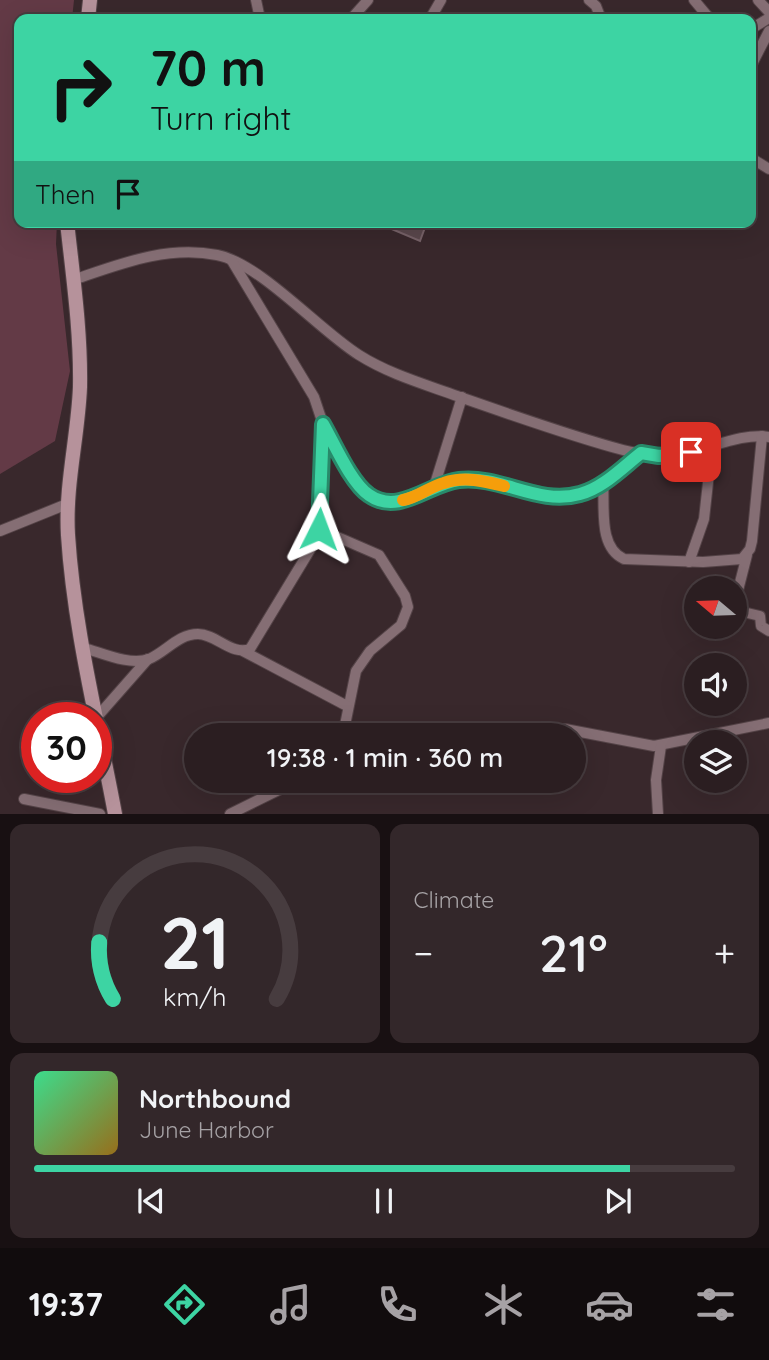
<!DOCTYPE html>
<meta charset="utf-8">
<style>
:root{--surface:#2b1e21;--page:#33272a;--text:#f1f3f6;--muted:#a6a2a5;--line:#473c3f;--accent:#3dd4a3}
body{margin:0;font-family:Quicksand,sans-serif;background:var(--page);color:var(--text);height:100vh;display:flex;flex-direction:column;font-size:26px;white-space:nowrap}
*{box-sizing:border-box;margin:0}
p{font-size:23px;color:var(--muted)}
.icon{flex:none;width:38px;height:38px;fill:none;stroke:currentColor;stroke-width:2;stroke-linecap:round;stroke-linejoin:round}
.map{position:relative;height:814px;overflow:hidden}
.drawer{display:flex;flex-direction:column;gap:10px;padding:10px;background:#181012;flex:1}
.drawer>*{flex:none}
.guide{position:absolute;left:14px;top:14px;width:742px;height:214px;border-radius:14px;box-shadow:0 7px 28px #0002,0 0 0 2px var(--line);background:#3dd4a3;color:#111;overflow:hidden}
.needle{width:46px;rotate:289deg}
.controls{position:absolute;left:684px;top:576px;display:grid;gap:14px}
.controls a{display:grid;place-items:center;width:63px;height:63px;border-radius:50%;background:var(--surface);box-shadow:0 7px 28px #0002,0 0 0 2px var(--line);font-size:35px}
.speed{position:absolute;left:21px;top:702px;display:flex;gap:14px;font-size:35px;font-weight:700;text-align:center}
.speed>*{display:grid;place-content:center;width:91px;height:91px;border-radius:50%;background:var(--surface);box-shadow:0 7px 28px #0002,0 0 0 2px var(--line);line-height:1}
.speed .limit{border:10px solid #d22;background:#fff;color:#111}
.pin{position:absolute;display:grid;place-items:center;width:60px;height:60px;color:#fff;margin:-30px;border-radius:14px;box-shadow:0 4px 10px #0006}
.me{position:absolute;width:77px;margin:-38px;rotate:3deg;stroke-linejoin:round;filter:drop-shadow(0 0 5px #0008)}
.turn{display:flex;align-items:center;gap:24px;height:147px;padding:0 21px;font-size:32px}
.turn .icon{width:91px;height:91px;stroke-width:2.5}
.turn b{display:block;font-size:49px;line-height:60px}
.then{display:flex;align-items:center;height:66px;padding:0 21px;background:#0003;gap:14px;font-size:26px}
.big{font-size:52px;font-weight:600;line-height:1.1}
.drawer .widget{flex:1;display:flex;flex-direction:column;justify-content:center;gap:10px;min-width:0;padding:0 24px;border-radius:14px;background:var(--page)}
.drawer .dial{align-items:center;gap:0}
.dial svg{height:182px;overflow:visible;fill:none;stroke:var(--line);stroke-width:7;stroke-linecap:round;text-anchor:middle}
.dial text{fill:var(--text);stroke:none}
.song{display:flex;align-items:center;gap:21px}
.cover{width:84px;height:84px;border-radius:10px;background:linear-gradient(135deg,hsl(150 70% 55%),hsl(40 70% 35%))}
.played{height:7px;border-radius:4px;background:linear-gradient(90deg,var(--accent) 85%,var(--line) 85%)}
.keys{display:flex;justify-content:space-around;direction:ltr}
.heat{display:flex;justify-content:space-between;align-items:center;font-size:38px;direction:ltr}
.drawer .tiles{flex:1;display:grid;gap:10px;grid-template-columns:1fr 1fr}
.widget:last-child{grid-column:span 2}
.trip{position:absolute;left:184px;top:723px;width:402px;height:70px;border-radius:35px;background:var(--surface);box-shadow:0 7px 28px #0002,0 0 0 2px var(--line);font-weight:600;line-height:70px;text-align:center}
.tabs{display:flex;height:112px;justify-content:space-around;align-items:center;background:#110c0d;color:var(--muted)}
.tabs .icon{width:49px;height:49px}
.tabs .current{color:var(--accent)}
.tabs b{font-size:32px;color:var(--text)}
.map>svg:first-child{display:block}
.green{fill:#633a46}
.building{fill:#5b484d;stroke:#786369;stroke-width:2}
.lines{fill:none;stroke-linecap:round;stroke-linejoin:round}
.street-casing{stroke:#544347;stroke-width:12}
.secondary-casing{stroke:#544347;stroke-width:16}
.street{stroke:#856e74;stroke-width:10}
.secondary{stroke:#b6929b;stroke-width:14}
.route-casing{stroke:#288a6a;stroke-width:18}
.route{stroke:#3dd4a3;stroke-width:12}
.slow{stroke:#f59e0b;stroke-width:12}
</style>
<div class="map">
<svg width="769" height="814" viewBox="0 0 769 814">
<rect width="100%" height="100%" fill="#39282c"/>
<!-- green -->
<path class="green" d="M0 0H74L72 19H19V222H57L56 244 70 371 55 441 0 474Z"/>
<!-- building -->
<path class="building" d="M375 222H427L420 241Z"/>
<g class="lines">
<!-- street casing -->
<g class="street-casing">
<g id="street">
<path d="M256 0 260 19"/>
<path d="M589 0 596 6 601 19"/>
<path d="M694 0 710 19"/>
<path d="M758 0 769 12"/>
<path d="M351 19 368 0"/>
<path d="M430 19 441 0"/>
<path d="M751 29 769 18"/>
<path d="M751 66 769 31"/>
<path d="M751 158 769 169"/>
<path d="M73 280C120 264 167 245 217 255 260 263 320 331 359 355 389 374 424 384 457 396 512 415 567 435 623 450 646 456 669 456 691 452 716 446 744 433 769 437"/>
<path d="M325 426C336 446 353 487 372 497 403 513 428 484 458 480 500 475 537 505 579 494 603 488 622 468 641 453"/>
<path d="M603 483C605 508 598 547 624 559L703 562 742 559 750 549 752 541 762 436"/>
<path d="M434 487 462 397"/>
<path d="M319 529 379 555 405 596 408 607 401 625 370 651 356 671 343 735"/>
<path d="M0 531 67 504"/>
<path d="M689 562 704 519 712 446"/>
<path d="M735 602 747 555"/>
<path d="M735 603 739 611 760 616 761 626 769 631"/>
<path d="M84 648C102 653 130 666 149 659 166 652 178 634 198 634 216 634 232 656 250 649L316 540 321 515 323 424 314 397 232 261"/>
<path d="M243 651 347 706"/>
<path d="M97 717 148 659"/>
<path d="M421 735 444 731 565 729 654 746 769 723"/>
<path d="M24 799 100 814"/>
<path d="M230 814 299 780"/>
<path d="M658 814 656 780 661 746"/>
</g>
</g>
<!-- secondary casing -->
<g class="secondary-casing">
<g id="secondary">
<path d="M88 19 90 0"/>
<path d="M67 222C73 277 81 332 80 387 78 437 65 485 68 535 74 629 98 722 115 814"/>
</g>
</g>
<!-- street -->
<use href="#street" class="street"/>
<!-- secondary -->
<use href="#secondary" class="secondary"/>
</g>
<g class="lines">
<!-- route casing -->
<g class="route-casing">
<path id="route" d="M319 529 323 424C334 443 351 483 369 495 399 516 430 483 459 480 501 475 538 506 580 494 603 488 622 468 641 453L659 456 691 452"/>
</g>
<!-- route -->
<use href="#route" class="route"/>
<!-- slow -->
<path class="slow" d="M403 500C417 498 429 487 444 483 464 476 484 481 504 486"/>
</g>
</svg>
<div class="controls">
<a><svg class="needle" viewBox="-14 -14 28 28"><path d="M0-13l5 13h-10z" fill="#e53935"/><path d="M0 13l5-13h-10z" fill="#a6a2a5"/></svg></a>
<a><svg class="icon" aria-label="sound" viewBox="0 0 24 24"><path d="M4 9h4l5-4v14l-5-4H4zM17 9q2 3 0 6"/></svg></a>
<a><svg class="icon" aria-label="layers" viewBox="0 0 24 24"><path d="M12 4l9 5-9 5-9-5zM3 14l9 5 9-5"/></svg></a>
</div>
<div class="speed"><div class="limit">30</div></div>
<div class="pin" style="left:691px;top:452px;background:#d93025"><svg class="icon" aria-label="arrive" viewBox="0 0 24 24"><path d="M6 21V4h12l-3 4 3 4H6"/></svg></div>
<svg class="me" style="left:319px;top:529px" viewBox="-20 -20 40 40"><path d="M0-17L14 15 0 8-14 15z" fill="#3dd4a3" stroke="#fff" stroke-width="4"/></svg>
<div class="trip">19:38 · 1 min · 360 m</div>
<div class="guide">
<div class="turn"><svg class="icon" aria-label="right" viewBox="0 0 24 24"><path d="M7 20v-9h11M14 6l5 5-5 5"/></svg><div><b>70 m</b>Turn right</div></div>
<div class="then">Then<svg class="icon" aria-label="arrive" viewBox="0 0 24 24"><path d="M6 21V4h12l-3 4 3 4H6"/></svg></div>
</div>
</div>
<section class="drawer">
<div class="tiles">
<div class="widget dial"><svg viewBox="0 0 100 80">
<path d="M14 69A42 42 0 1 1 86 69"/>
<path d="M14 69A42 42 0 0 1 8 44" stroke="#3dd4a3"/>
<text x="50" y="56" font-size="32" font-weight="700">21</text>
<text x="50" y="72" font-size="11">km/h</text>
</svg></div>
<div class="widget"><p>Climate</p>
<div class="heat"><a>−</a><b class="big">21°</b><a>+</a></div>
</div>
<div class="widget">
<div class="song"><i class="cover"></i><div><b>Northbound</b><p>June Harbor</p></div></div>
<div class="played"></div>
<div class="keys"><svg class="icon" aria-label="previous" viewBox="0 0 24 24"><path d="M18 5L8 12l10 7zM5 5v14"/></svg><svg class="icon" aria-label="pause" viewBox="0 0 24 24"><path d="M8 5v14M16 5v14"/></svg><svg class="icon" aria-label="next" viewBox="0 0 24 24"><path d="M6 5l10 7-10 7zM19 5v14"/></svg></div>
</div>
</div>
</section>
<nav class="tabs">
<b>19:37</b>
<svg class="icon current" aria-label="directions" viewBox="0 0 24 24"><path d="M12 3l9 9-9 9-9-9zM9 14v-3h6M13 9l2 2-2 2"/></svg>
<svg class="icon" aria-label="music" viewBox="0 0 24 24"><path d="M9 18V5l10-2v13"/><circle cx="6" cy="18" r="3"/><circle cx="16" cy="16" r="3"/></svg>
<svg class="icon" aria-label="phone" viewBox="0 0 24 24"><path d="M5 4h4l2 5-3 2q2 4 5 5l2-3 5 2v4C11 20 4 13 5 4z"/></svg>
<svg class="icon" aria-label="climate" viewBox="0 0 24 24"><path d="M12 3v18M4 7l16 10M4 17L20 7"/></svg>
<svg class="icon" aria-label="car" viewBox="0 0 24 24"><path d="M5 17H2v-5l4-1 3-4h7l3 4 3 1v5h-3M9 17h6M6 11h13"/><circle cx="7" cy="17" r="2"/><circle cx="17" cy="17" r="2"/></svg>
<svg class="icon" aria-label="filters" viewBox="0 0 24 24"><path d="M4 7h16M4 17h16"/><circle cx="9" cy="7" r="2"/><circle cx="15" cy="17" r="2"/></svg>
</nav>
